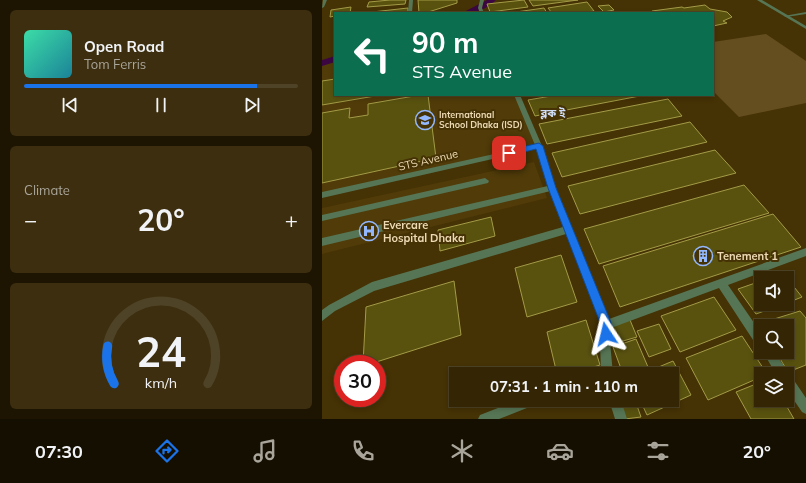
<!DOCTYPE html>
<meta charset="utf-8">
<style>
:root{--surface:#342604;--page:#3c2e0e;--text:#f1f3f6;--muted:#a9a59a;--line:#4e4326;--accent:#1a73e8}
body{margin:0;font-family:Mulish,"Noto Sans Bengali",sans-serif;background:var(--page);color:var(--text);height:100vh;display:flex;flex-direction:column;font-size:15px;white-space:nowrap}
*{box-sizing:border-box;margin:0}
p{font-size:13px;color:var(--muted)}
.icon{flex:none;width:22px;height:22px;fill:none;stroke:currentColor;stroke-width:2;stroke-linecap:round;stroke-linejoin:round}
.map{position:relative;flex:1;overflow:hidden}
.side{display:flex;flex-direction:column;gap:10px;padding:10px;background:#1d1502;width:322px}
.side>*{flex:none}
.top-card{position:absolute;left:12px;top:12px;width:380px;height:84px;border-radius:0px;box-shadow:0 2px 6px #0003,0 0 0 1px var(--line);background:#0b6e4f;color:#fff;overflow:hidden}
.controls{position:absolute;left:432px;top:271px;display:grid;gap:8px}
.controls a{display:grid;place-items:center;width:40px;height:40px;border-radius:0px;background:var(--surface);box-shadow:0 2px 6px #0003,0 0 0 1px var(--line);font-size:20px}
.speed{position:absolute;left:12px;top:355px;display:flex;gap:8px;font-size:20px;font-weight:700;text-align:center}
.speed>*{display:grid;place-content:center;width:52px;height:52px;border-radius:50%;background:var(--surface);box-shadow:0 2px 6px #0003,0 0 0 1px var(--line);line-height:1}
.speed .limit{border:6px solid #d22;background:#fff;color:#111}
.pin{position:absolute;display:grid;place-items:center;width:34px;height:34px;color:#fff;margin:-17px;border-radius:8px;box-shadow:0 2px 6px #0006}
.me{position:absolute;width:44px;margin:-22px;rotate:350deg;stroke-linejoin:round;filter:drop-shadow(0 0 3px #0008)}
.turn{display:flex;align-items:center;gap:14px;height:84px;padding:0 12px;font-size:18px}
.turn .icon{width:52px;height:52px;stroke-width:2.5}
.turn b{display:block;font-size:28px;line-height:34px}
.big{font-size:30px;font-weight:700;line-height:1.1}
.side .widget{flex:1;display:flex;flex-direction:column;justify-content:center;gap:6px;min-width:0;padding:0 14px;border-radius:6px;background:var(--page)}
.side .dial{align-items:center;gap:0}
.dial svg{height:104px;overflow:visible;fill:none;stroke:var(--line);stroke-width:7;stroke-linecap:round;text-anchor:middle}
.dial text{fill:var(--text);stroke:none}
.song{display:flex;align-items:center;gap:12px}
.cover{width:48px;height:48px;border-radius:6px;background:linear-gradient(135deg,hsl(160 70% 55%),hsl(190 70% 35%))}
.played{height:4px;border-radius:2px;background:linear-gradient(90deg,var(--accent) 85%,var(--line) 85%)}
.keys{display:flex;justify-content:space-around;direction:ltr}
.heat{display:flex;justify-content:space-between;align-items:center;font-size:22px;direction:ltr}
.trip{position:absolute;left:127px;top:367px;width:230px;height:40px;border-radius:0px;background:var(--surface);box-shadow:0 2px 6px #0003,0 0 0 1px var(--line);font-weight:700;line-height:40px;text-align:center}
.dock{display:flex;height:64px;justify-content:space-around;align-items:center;background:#150f02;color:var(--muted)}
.dock .icon{width:28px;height:28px}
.dock .selected{color:var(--accent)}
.dock b{font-size:18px;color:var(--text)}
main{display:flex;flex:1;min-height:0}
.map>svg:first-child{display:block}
.built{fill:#503b09}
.green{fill:#644e20}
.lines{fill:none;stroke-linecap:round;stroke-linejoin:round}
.canal{fill:#3c0642;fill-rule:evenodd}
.building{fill:#59520f;stroke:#a39b47}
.service{fill:#567554;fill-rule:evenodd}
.minor{fill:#567554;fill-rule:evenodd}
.tertiary{fill:#567554;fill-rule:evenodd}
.route{fill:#1a73e8;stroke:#114b97}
.labels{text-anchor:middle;stroke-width:4;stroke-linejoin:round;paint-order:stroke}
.far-poi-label{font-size:9px;font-weight:bold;fill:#edd9b4;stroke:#453205;text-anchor:start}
.far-quarter-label{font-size:11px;font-weight:bold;fill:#cfddf8;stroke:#453205}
.street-label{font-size:11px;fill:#edd9b4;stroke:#453205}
.poi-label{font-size:11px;font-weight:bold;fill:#edd9b4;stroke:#453205;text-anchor:start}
</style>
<main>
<section class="side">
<div class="widget">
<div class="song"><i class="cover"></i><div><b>Open Road</b><p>Tom Ferris</p></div></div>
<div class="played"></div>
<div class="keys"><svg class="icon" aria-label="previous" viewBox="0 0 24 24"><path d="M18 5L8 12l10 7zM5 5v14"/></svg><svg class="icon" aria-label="pause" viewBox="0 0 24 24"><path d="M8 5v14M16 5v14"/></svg><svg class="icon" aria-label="next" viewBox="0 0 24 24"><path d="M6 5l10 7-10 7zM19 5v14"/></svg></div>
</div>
<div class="widget"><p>Climate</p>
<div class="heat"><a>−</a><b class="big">20°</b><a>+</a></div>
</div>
<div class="widget dial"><svg viewBox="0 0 100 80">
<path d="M14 69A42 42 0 1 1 86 69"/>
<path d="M14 69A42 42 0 0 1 9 40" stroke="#1a73e8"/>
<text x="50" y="56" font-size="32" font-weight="700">24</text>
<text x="50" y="72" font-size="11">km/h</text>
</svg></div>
</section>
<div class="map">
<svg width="484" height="419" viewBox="0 0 484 419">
<rect width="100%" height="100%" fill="#453205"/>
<!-- built -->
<g class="built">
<path d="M13 56V95H196L217 146 0 193V60Z"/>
<path d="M212 162 225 198 0 254V208Z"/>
</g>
<!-- green -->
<path class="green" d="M444 34 484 61V103L417 117 391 91V42Z"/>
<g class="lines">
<!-- canal -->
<g class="canal">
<path d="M165 0H174C164 10 153 13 140 13Z"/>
<path d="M13 56V62L0 66V60Z"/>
</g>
</g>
<!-- building -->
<g class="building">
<path d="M68 0H84L83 4 45 7 47 2Z"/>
<path d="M96 0H135V3L103 13H97Z"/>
<path d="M202 0 206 7 168 12 165 4Z"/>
<path d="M207 0H256L211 6Z"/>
<path d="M265 2 272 11 258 13H230L226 8Z"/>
<path d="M287 5 292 10 282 12 276 6Z"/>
<path d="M383 5 388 9 405 12 410 17 401 21 405 23 391 26V13H325L331 12 330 11 360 7 362 8Z"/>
<path d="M29 7 28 13H13V16L8 17 9 10Z"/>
<path d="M86 8V13H50V12Z"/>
<path d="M222 8 225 13H187Z"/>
<path d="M13 79V95H59L0 105V81Z"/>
<path d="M98 95H106L114 158 0 183V113L28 108 27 118 46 115V104Z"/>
<path d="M235 95H323L213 116 206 100Z"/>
<path d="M346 99 360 116 225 144 217 124Z"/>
<path d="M368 122 385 142 240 177 230 153Z"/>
<path d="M393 150 414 173 258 214 246 186Z"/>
<path d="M422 185 447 213 277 264 262 229Z"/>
<path d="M451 214 479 247 298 307 281 266Z"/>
<path d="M169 217 173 236 118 251 116 230Z"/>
<path d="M239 255 255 302 205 317 193 268Z"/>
<path d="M461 273 465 278H447Z"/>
<path d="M465 278 480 297 465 303Z"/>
<path d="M132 281 139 335 48 364H41L44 307Z"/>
<path d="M439 281V304H462L434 314 416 289Z"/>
<path d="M392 297 414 330 358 352 339 316Z"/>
<path d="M478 311 484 318V365L466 372 454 352H465V326H439V328L436 324Z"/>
<path d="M264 320 278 365 249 374H235L225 332Z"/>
<path d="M308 320 315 337 294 343 288 326Z"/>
<path d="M337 324 349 349 327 357 315 331Z"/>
<path d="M420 336 445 374H439V377L386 400 364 358Z"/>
<path d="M314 339 326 367 301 374 291 347Z"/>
<path d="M351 361 369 395 325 415 318 400H350V374H320Z"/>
<path d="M439 382V400H461L472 419H429L414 392Z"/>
<path d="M297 400H313L319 417 303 419Z"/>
</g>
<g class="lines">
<!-- service -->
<g class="service">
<path d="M163 178 167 181 166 183 0 221V215Z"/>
<path d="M230 185 234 188 233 190 0 246V238Z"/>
</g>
<!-- minor -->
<g class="minor">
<path d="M1 0H5L2 7 0 8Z"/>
<path d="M87 0H91L90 13H86Z"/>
<path d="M158 0H162L160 8 162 13H158L156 8Z"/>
<path d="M484 12V14L464 17 462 16Z"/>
<path d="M192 95H198L220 146 234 188 287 319 484 248V256L406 285 439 333V347L435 346 397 288 289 328 288 342 291 374H279L278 342 279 325 244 234 52 291 13 311 0 321V310L7 305 50 282 241 227 226 188 214 149 0 198V192L213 145Z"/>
<path d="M441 352H452L465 370 466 375 469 376 484 398V414L480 412 465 390V374H454Z"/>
<path d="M196 400H217L215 404 177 419H156L158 415Z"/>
<path d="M287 400H299L305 419H293Z"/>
</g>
<!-- tertiary -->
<path class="tertiary" d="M435 0H440L484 26V29Z"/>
</g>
<!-- route -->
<path class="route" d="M217 143 221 146 234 188 290 325 288 338 284 340 279 338 278 334 279 325 226 188 214 149 187 156 183 153 187 150Z"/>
<!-- icons -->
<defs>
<g id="school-ring" transform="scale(1)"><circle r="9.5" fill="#453205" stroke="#93b7fd" stroke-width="1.5"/><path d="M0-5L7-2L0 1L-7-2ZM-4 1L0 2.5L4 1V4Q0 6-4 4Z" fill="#93b7fd"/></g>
<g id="hospital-ring" transform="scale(1)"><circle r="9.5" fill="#453205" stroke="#93b7fd" stroke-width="1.5"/><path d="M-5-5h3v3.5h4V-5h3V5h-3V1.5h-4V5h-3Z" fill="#93b7fd"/></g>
<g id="building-ring" transform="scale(1)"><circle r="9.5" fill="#453205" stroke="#93b7fd" stroke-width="1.5"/><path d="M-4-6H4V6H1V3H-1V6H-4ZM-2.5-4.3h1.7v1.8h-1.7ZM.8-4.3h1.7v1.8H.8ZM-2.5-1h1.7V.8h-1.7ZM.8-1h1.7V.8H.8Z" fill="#93b7fd"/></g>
</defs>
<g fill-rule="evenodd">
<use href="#school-ring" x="103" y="120"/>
<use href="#hospital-ring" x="47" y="231"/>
<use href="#building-ring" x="381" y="256"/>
</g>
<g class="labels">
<!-- far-poi labels -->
<g class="far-poi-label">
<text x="117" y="118">International<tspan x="117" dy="10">School Dhaka (ISD)</tspan></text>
</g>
<!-- far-quarter labels -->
<g class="far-quarter-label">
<text x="231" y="117">ব্লক ই</text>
</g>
<!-- street labels -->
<g class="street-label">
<text transform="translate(106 160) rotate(-13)" y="4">STS Avenue</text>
</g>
<!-- poi labels -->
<g class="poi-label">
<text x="61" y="229">Evercare<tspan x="61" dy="13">Hospital Dhaka</tspan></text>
<text x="395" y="260">Tenement 1</text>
</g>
</g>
</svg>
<div class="controls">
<a><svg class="icon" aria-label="sound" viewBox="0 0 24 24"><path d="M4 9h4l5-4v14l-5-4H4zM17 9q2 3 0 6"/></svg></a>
<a><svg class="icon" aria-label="search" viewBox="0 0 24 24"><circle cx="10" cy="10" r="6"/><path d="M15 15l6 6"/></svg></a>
<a><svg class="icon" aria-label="layers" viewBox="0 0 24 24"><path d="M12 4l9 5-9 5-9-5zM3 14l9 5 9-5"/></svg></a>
</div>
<div class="speed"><div class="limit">30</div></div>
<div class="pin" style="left:187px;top:153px;background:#d93025"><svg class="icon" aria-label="arrive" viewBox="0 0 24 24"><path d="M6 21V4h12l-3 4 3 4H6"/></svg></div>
<svg class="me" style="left:284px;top:334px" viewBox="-20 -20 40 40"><path d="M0-17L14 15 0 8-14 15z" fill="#1a73e8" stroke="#fff" stroke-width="4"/></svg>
<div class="trip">07:31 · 1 min · 110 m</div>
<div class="top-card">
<div class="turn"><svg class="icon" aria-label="left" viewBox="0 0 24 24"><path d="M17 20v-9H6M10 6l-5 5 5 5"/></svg><div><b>90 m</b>STS Avenue</div></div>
</div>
</div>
</main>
<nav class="dock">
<b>07:30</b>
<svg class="icon selected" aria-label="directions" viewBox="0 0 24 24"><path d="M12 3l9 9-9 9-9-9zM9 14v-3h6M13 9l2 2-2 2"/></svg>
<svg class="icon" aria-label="music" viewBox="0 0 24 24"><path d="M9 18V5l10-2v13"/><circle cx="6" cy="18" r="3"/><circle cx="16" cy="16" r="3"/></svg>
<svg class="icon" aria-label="phone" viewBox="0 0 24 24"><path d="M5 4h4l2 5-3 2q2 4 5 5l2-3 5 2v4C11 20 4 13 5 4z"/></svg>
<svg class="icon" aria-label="climate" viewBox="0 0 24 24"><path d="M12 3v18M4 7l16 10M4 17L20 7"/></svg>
<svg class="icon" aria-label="car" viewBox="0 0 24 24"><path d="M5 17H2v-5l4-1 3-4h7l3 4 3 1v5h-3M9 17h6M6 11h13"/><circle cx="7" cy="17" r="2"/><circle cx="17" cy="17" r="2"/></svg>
<svg class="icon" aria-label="filters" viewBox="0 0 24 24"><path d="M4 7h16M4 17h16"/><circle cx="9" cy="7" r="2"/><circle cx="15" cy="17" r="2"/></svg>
<b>20°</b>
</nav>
